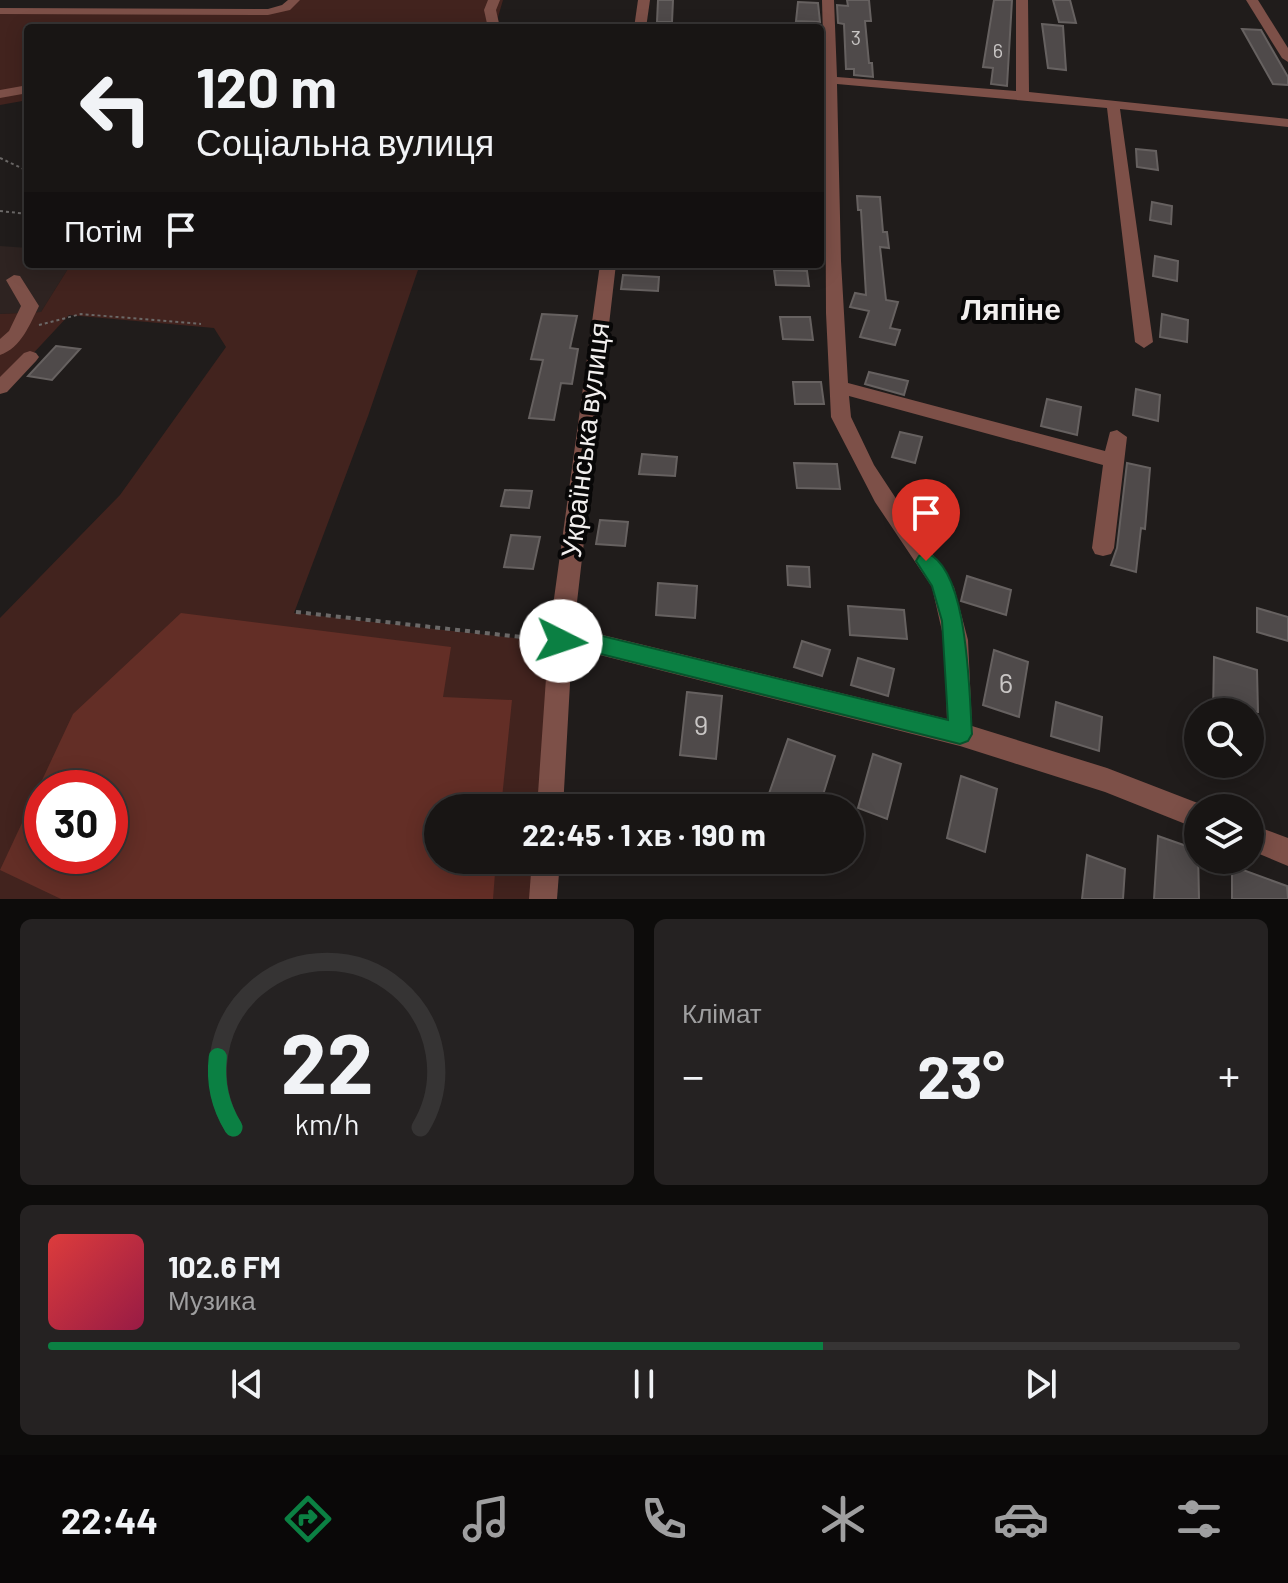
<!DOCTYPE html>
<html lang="uk">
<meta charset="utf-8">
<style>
:root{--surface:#181514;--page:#252222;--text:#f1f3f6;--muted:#9f9fa0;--line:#363434;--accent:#0b8043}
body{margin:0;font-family:Barlow,sans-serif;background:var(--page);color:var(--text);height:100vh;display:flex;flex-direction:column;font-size:30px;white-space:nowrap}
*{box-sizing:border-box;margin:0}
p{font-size:26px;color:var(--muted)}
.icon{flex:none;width:44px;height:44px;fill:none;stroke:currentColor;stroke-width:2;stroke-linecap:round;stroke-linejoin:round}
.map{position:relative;height:899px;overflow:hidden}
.panel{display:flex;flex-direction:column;gap:20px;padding:20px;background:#0d0c0b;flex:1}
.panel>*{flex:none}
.guide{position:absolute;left:24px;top:24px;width:800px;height:244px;border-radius:8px;box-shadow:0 4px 20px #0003,0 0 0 2px var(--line);background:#181514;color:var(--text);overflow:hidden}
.buttons{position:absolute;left:1184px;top:698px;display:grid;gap:16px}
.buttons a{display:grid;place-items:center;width:80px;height:80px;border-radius:50%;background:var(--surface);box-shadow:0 4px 20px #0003,0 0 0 2px var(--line);font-size:40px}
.speed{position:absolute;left:24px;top:770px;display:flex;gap:16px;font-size:40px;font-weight:700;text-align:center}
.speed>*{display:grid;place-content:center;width:104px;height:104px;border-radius:50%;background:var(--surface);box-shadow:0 4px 20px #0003,0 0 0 2px var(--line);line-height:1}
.speed .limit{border:12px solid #d22;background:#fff;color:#111}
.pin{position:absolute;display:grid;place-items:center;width:68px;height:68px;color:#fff;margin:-82px -34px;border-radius:50% 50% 50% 0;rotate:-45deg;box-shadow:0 0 8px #0007}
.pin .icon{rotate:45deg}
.me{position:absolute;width:88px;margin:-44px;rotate:94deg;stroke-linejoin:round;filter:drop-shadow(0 0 6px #0008)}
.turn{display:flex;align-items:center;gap:28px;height:168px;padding:0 40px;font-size:36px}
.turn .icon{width:104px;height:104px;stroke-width:2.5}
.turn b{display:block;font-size:56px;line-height:68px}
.then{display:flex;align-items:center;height:76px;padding:0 40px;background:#0003;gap:16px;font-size:30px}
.big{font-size:60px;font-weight:700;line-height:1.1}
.panel .widget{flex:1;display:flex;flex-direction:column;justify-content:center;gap:12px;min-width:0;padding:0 28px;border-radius:12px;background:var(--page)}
.panel .dial{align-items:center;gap:0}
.dial svg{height:208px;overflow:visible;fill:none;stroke:var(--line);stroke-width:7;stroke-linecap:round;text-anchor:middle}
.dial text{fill:var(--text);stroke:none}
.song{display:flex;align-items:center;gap:24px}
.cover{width:96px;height:96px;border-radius:12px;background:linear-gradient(135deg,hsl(0 70% 55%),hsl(340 70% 35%))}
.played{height:8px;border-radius:4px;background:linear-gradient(90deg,var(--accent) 65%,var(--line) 65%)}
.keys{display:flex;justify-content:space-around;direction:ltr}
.heat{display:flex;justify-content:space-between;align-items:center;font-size:44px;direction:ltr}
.panel .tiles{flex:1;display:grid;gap:20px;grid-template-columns:1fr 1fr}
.widget:last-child{grid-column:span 2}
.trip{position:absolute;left:424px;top:794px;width:440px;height:80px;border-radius:40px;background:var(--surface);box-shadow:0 4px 20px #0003,0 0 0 2px var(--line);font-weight:700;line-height:80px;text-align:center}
.tab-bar{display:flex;height:128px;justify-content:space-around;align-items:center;background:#0a0808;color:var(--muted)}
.tab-bar .icon{width:56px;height:56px}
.tab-bar .on{color:var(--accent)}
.tab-bar b{font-size:36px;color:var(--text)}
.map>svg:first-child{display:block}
.built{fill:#2e2321}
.green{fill:#42231e;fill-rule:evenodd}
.forest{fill:#632e26;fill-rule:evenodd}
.building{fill:#4f4a4a;stroke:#666160;stroke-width:2}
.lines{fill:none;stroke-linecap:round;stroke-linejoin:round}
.path-far1{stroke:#6b6867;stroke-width:2;stroke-dasharray:3 3;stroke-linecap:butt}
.path{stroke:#6b6867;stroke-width:4;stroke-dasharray:5 5;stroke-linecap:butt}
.minor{fill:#7d5048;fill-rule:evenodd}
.route{fill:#0b8043;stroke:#07532c;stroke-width:2}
.labels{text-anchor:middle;stroke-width:8;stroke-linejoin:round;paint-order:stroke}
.far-number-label{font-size:20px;fill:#c9c6c5}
.street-label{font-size:28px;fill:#f2efee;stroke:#080707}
.near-number-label{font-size:28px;fill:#c9c6c5}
.neighbourhood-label{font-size:30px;font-weight:bold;fill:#f2efee;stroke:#080707}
</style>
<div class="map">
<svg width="1288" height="899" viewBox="0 0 1288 899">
<rect width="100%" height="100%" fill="#201c1b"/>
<!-- built -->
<path class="built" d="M0 246 28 248V264H71L41 312 0 314Z"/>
<!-- green -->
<g class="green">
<path d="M294 0H503L498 17 499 28H28V100L0 105V11L268 12Z"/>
<path d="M71 264H420L368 416 294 613 550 642 544 808H438V860H540L537 899H0V618L120 495 226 347 214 328 69 315 0 389V314L41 312ZM42 788H110V856H42Z"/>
</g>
<!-- forest -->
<path class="forest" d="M181 613 451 647 443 697 512 700 501 808H438V860H496L493 899H61L0 870 73 714ZM42 788H110V856H42Z"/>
<!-- building -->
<g class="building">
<path d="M658 0H673L672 22H657Z"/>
<path d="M847 0H869L871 21H865L869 63H872L873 77 854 75V69H846L844 24 838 23 837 5 848 6Z"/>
<path d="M994 0H1012L1007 86 991 84 993 68 983 67Z"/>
<path d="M1053 0H1070L1076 23 1059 22Z"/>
<path d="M798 2 818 3 820 22 796 21Z"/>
<path d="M1042 24 1063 26 1066 70 1048 68Z"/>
<path d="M1242 29 1261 30 1288 77V85L1273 84Z"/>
<path d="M1136 149 1156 151 1158 170 1137 167Z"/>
<path d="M857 196 880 197 883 232H887L889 248 880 247 886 300 898 302 890 328 900 330 895 345 860 337 869 311 850 307 855 293 866 295 861 210H858Z"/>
<path d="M1152 202 1172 206 1171 224 1150 220Z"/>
<path d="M1155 256 1178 261 1177 281 1153 276Z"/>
<path d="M774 270 807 271 809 286 776 285Z"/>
<path d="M623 275 659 277 658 291 621 289Z"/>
<path d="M542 314 577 316 570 348 578 349 572 384 561 383 554 420 529 418 543 360 531 359Z"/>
<path d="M1162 314 1188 320 1187 342 1160 337Z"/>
<path d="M780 317H810L813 340 783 339Z"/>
<path d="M56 346 80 349 52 380 28 376Z"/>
<path d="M869 372 908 381 904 395 865 384Z"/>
<path d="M793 382H821L824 404H795Z"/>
<path d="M1136 389 1160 395 1158 421 1133 415Z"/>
<path d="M1047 399 1081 407 1077 435 1041 426Z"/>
<path d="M900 432 922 437 915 463 892 457Z"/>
<path d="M642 454 677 457 675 476 639 474Z"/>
<path d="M794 463 837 464 840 489 797 488Z"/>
<path d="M1127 463 1150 468 1145 529 1141 528 1136 572 1111 565 1117 548Z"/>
<path d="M505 490 532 491 529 508 501 506Z"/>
<path d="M600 520 628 522 625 546 596 544Z"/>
<path d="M511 535 540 537 533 569 504 567Z"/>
<path d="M787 566 809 567 810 587 788 585Z"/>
<path d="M967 576 1011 590 1006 615 961 601Z"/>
<path d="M658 583 697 586 695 618 656 615Z"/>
<path d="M848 606 904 610 907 639 850 635Z"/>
<path d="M1257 608 1288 617V641L1257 632Z"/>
<path d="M802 641 830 650 822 676 794 667Z"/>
<path d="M994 650 1028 662 1019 717 983 705Z"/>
<path d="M1214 657 1257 670 1258 712H1213Z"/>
<path d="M858 658 894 669 888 696 851 685Z"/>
<path d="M687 692 722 696 716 759 680 755Z"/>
<path d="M1056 702 1102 717 1099 751 1051 736Z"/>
<path d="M788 739 835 756 819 808H764Z"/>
<path d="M873 754 901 764 887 819 858 808Z"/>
<path d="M961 776 997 789 985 852 947 838Z"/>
<path d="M1158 836 1198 850 1199 899H1154Z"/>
<path d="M1087 855 1125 869 1123 899H1082Z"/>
<path d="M1232 866 1287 886 1288 899H1232Z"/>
</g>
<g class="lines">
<!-- path-far1 -->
<g class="path-far1">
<path d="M0 158 28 171"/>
<path d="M0 211 28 214"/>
<path d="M39 325 81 314 201 324"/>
</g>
<!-- path -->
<path class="path" d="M296 612 539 639"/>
<!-- minor -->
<g class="minor">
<path d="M288 0H300L290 10 268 15 0 14V8L268 9 282 5Z"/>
<path d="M488 0H500L496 10 500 28H488L484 10Z"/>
<path d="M638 0H650L646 28H634Z"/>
<path d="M822 0H834L837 77 1016 91V0H1028L1029 92 1288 119V127L1120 109 1153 342 1144 348 1135 342 1107 108 837 84 841 261 848 383 1105 451 1110 432 1117 430 1127 437 1114 548 1111 554 1103 556 1095 554 1092 548 1103 465 849 396 851 417 874 465 954 587 968 640 972 726 1107 768 1208 807 1198 808V829L1105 792 960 746 572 648 563 808H537L549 635 600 264H616L574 628 947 719 944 640 932 587 875 502 831 417 826 313 825 83H820V75L824 76Z"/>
<path d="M1246 0H1258L1288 48V62L1282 58Z"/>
<path d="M28 85V93L0 98V90Z"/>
<path d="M14 275 20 276 39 306C30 324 21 348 0 355V339L9 331 21 306 6 280Z"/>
<path d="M30 351 36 353 39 357 36 361 7 392 0 394V377L24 353Z"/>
<path d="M1250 824 1288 838V866L1250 850Z"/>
<path d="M532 860H560L557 899H529Z"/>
</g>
</g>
<!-- route -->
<path class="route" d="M926 553C969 567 969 695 972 734L968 741 960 744 569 646 561 650 553 647 550 641 553 629 561 626 948 720 942 621 932 586 916 561 919 556Z"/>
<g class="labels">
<!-- far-number labels -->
<g class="far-number-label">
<text x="856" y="45">3</text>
<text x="998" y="58">6</text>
</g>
<!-- street labels -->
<g class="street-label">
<text transform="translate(585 440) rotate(-83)" y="10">Українська вулиця</text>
</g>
<!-- near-number labels -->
<g class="near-number-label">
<text x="1006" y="693">6</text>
<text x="701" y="735">9</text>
</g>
<!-- neighbourhood labels -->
<g class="neighbourhood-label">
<text x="1011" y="320">Ляпіне</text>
</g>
</g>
</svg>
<div class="buttons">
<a><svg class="icon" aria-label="search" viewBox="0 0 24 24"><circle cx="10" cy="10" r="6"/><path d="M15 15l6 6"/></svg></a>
<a><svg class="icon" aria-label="layers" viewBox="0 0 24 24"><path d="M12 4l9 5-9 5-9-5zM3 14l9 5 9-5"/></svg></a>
</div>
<div class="speed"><div class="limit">30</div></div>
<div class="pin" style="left:926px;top:561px;background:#d93025"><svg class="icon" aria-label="arrive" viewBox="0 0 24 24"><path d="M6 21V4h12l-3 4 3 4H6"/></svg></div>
<svg class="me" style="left:561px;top:641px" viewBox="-20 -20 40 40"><circle r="19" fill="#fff"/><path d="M0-13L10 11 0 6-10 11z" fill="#0b8043"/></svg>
<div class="trip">22:45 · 1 хв · 190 m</div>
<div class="guide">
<div class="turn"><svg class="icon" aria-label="left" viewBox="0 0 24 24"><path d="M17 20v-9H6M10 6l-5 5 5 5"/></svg><div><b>120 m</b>Соціальна вулиця</div></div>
<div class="then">Потім<svg class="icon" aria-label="arrive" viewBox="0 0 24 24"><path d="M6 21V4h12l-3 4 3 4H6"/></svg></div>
</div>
</div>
<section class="panel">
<div class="tiles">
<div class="widget dial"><svg viewBox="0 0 100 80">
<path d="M14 69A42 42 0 1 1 86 69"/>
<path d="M14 69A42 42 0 0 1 8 42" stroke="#0b8043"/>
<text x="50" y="56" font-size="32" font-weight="700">22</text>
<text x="50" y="72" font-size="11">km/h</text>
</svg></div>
<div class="widget"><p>Клімат</p>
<div class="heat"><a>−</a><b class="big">23°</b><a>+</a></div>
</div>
<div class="widget">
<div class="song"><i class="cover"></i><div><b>102.6 FM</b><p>Музика</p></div></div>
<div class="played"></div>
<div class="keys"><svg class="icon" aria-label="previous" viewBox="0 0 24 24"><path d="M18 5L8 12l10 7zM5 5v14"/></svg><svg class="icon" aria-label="pause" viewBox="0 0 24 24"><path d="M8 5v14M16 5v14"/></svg><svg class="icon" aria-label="next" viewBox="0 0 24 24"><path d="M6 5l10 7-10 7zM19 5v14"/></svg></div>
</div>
</div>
</section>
<nav class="tab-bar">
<b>22:44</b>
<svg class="icon on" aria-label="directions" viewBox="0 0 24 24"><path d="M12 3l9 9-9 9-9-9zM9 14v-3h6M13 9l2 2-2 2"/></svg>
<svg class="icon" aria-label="music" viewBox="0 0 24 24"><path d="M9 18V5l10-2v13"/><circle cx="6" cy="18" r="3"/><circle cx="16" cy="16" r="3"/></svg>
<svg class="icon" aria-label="phone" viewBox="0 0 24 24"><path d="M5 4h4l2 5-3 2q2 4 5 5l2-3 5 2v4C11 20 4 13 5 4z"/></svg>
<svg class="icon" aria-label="climate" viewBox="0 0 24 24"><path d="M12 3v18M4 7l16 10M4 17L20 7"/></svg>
<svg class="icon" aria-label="car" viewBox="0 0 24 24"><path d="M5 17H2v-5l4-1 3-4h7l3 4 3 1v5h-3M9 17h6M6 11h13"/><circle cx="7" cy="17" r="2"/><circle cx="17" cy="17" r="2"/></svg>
<svg class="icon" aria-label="filters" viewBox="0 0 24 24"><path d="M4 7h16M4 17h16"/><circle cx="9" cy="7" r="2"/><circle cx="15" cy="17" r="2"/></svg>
</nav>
